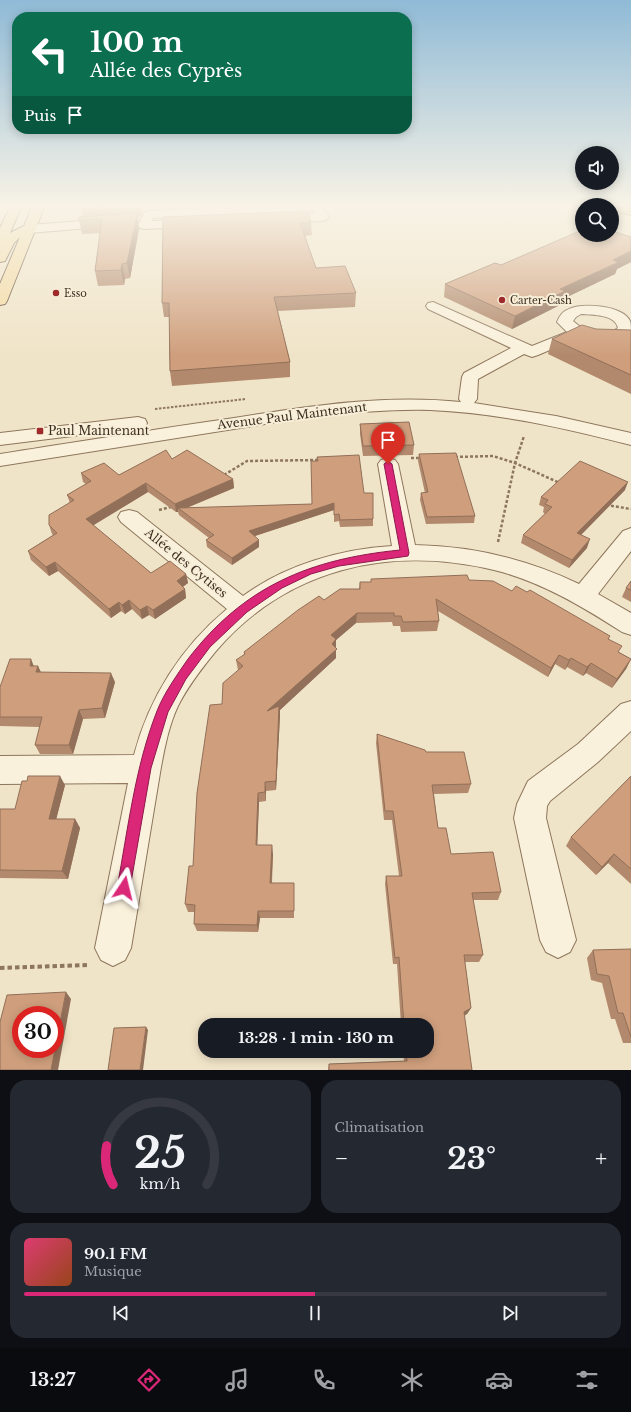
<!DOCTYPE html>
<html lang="fr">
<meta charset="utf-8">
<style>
:root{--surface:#171b24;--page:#242831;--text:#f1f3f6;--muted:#9ea1a6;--line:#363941;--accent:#db2777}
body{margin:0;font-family:"Libre Baskerville",serif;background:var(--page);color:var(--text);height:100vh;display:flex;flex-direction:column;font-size:15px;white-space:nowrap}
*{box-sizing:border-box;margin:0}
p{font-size:13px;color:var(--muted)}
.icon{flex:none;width:22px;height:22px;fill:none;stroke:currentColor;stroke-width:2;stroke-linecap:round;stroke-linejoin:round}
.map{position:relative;height:1070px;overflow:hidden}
.side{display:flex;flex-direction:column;gap:10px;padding:10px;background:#0d0f14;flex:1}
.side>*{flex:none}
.banner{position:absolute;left:12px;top:12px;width:400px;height:122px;border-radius:16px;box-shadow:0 2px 10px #0003;background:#0b6e4f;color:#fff;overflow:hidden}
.controls{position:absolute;left:575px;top:146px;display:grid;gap:8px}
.controls a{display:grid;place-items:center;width:44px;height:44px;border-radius:50%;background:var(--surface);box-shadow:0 2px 10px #0003;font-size:20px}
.speed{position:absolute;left:12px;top:1006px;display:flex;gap:8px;font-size:20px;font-weight:700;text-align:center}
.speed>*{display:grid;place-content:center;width:52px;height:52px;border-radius:50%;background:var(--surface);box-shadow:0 2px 10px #0003;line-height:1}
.speed .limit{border:6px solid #d22;background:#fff;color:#111}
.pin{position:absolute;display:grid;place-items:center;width:34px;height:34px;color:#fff;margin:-41px -17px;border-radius:50% 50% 50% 0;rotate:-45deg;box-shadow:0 0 4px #0007}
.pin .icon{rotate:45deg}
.me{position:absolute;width:44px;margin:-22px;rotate:10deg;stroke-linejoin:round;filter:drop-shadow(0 0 3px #0008)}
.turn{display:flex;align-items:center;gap:14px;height:84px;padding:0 12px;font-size:18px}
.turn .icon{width:52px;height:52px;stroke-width:2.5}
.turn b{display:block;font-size:28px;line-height:34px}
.then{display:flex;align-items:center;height:38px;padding:0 12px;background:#0003;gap:8px;font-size:15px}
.big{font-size:30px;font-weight:700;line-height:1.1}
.side .card{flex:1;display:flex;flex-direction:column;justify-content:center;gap:6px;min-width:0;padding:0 14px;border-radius:16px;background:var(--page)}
.side .dial{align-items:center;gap:0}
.dial svg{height:104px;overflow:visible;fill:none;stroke:var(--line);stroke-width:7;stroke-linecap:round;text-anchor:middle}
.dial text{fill:var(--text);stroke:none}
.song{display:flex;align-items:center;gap:12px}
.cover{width:48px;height:48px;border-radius:6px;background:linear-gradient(135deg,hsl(340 70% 55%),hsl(20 70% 35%))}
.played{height:4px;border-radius:2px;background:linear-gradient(90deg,var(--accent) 50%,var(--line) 50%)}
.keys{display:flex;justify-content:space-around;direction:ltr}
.heat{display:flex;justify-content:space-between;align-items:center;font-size:22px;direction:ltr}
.side .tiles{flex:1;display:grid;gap:10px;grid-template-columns:1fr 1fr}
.card:last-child{grid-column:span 2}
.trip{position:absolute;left:198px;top:1018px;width:236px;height:40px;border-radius:16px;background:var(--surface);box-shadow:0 2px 10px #0003;font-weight:700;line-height:40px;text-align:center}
.tab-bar{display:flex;height:64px;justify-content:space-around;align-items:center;background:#090b0e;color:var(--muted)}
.tab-bar .icon{width:28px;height:28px}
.tab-bar .active{color:var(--accent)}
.tab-bar b{font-size:18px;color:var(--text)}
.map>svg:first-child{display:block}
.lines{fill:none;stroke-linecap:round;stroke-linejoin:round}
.minor-casing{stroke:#8d765c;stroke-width:2}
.major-casing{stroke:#5b4430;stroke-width:2}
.highway-casing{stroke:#5b4430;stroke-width:2}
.path-far2{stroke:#8d765c;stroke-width:2;stroke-dasharray:2.5 1.5;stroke-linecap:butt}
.path-far1{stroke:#8d765c;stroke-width:2.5;stroke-dasharray:3 2;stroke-linecap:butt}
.path{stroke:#8d765c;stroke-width:4;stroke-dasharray:4.5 3;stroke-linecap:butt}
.minor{fill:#faf1dc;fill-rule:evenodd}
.major{fill:#f3d9a0;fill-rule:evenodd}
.highway{fill:#e0a458;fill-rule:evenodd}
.wall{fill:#b2896c}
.shaded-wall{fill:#916f58}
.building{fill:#cf9f7d;stroke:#916f58}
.route{fill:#db2777;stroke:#8e194d}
.poi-dot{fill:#9e2a2b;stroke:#f7eed8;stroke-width:1.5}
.labels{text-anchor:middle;stroke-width:4;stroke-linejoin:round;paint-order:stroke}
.far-poi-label{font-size:10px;fill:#3d2e20;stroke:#f7eed8;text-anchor:start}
.street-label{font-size:12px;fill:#3d2e20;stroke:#f7eed8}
.poi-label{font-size:12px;fill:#3d2e20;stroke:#f7eed8;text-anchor:start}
</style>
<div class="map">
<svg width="631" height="1070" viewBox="0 0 631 1070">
<rect width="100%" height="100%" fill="#f0e4c8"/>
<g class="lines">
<!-- minor casing -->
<g class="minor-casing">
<g id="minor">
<path d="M262 205H321L329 217 327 219 323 221 144 229 140 228 138 225 144 213 148 211ZM313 210 315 214 152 221 153 218Z"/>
<path d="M110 219 114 220 116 223 114 226 29 233 25 232 23 229 25 226 29 225Z"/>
<path d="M433 302 532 346 567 332 557 322C559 317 562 312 567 310 580 302 623 305 630 321 631 324 631 330 631 334L617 341 603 343 578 338 538 355 532 357 524 354 478 379 477 399 474 403 556 416 631 433V445C565 428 499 413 430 410 388 409 345 413 303 418L0 466V454C78 442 156 429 234 418 309 406 385 394 461 402L459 399 462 377 464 373 511 348 428 309 426 306 428 303ZM581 314C593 315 615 314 618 328 604 338 585 332 573 321L576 317Z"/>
<path d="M138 417 145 419 147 423 145 427 0 445V433Z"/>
<path d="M388 458 395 460 398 464 415 545C472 546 527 559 579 584L623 531 631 528V551L598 594 631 613V635L622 632C583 607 540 581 494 570 390 545 287 568 216 651 202 668 188 686 178 706 169 725 165 746 161 767L131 948 125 960 113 966 101 960 95 948 128 783 0 784V756L134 755C149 698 181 647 227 609L121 522 118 517 121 512 129 510 137 512 243 596C285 565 341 549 392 546L378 464 381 460Z"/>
<path d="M631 701V731L598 762 550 801 547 806 546 818 576 940 570 952 558 958 546 952 540 940 514 818 517 804 528 781 578 744 621 704Z"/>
</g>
</g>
<!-- major casing -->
<g class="major-casing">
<path id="major" d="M11 205H22L10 233 24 226 33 205H45L7 301 5 304 0 305V284L20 237 14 243 5 261 0 262V228Z"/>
</g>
<!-- highway casing -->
<g class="highway-casing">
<path id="highway" d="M612 205 631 208V215L612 211Z"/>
</g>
<!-- path-far2 -->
<path class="path-far2" d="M155 409 246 399"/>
<!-- path-far1 -->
<g class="path-far1">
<path d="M455 457 493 456 515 463 560 483"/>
<path d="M411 458H422"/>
<path d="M224 475 247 461 319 460"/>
<path d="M606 505 631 509"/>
<path d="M159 510 171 507"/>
<path d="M498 542 515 463 524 436"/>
</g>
<!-- path -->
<path class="path" d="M0 968 87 965"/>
<!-- minor -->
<use href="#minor" class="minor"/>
<!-- major -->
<use href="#major" class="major"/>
<!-- highway -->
<use href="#highway" class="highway"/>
</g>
<!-- wall -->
<g class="wall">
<path d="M82 205H142L140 217H137L139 229 130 278 125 279 124 285 98 286 95 271 100 233 82 234 79 220 83 216 81 209Z"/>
<path d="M165 205H225L165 209Z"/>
<path d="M163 217 311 223 312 235 305 236 316 268 356 293 355 307 278 311 290 362V377L172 386 170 371 169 317H164L162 303Z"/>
<path d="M631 237V262L617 269 615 274 563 299 562 304 512 329 444 297 445 284 501 265Z"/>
<path d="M596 329 631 330V394L548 354 552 339Z"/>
<path d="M360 424 414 445 413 455 363 456 360 434Z"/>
<path d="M419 454 475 516 474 523 426 524 420 500 421 493H425L418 461Z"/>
<path d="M317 457 364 493 373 519V526L340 527 339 521 334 522V510L255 536 259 547 232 565 207 547 206 540 209 538 179 515 178 512H176L148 492 93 525 151 573 186 574 188 583 182 587 185 589 186 598 155 619 149 615 142 619 132 609 125 614 121 611 111 618 58 571 49 576 31 560 28 551 53 535 52 534 49 525 70 503 67 495 86 484 83 482 81 473 119 475 172 459 233 479 234 488 187 508 312 504Z"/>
<path d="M625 490 581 535 587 548 569 568 521 543 523 535 545 514 543 512 544 507 539 505 541 497Z"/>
<path d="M371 579 469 580 512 591 609 639 619 652 631 659 626 669 612 688 586 673 583 676 567 667 565 670 555 664 548 677 438 611 439 621 437 631 401 632 400 626H393L392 622 356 623 336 640V658L280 710V716L276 790 266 791V801L259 802 257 845 273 854 272 883 294 891V918H260L258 932 197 931 194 924 195 912H188L185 904 193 866 222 704 238 670 236 660 244 655V652L324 600 359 589 360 582H371Z"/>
<path d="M631 581V602L622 597 626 588Z"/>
<path d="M34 666H38L41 672 115 682 105 718 83 719 73 754H40L35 745 40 727 0 726V687Z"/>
<path d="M377 734 426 752 471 784 468 793 434 794 438 828 451 854 501 892 498 900H473L483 955 479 962H465L471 1008 467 1014 464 1016 472 1070H328L329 1064 404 1061 403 1051H427V1025H401L397 964H393L385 884 386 876H399L392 820H384L376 743Z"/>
<path d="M631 776V884L608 863 596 875 566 846 571 837Z"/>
<path d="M65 785 56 819H75L80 828 68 879 0 878V809H15Z"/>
<path d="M631 949V1043H623L615 1019H611L602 983 591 980 587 958 593 950Z"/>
</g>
<!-- shaded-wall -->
<g class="shaded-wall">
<path d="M138 205H142L140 217Z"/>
<path d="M137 215 139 229 130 278 127 263Z"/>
<path d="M631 251V262L617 269 615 274 563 299 562 304 512 329 515 316 613 260Z"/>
<path d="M122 264 125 279 124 285 121 270Z"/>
<path d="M233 479 234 488 181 510 178 508V512H176L175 504Z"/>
<path d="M628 482 625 490 575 541 577 533Z"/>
<path d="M146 483 148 492 89 528 86 519Z"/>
<path d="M334 503V510L249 538V531Z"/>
<path d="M590 539 587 548 569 568 572 560Z"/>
<path d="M259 540V547L232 565V558Z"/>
<path d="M55 562 58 571 49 576 46 567Z"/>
<path d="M186 574 188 583 179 590 177 581Z"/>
<path d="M185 589 186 598 155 619 153 610Z"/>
<path d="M129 600 132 609 125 614 122 605Z"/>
<path d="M119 602 121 611 111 618 109 609Z"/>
<path d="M147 606 149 615 142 619 140 610Z"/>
<path d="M357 613 356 623 336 640V658L280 710V716L276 790 267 711 331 635Z"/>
<path d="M559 655 555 664 548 677 551 668Z"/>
<path d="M571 658 567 667 565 670 569 660Z"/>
<path d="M31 659 35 669 30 666Z"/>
<path d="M631 659 626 669 612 688 617 679Z"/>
<path d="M591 663 586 673 583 676 587 667Z"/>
<path d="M38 666 42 676 36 672Z"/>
<path d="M111 673 115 682 105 718 102 708Z"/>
<path d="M79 710 83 719 73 754 69 745Z"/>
<path d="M60 776 65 785 54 828 49 819Z"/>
<path d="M265 782 266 791V801L265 792Z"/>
<path d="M258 793 259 802 257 854 256 845Z"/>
<path d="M75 819 80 828 68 879 62 871Z"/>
<path d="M272 845 273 854 271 891 270 883Z"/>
<path d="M614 854 608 863 596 875 602 867Z"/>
<path d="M258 911 260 918 258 932 257 925Z"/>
<path d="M66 992 71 999 58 1070H51Z"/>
<path d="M471 1008 467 1014 460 1018 464 1012Z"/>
<path d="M146 1027 148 1030 143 1070H140Z"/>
</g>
<!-- building -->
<g class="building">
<path d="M82 205H136L81 209Z"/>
<path d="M308 211 311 223H300L316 268 345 266 356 293 274 297 290 362 170 371 169 303H162L163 217Z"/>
<path d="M135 213 137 215 127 263 122 264 121 270 95 271 102 219 79 220V217Z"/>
<path d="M582 230V235H612V231L631 237V251L613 260 619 262 560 289 565 291 515 316 445 284 495 263 501 265Z"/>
<path d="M582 325 596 329 631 330V375L552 339Z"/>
<path d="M409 422 414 445 363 446 360 424Z"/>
<path d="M166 450 172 459 187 450 233 479 175 504 146 483 86 519 151 573 170 561 186 574 177 581 185 589 153 610 147 606 140 610 129 600 122 605 119 602 109 609 55 562 46 567 28 551 57 533 49 525V515L74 500 67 495 91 481 81 473 104 463 119 475Z"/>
<path d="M456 453 475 516 427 517 421 493 428 492 419 454Z"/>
<path d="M359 455 364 493H373V519L340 520 339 514 334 515V503L249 531 259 540 232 558 206 540 214 535 178 508 312 504 311 461H318L317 457Z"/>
<path d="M580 461 628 482 577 533 590 539 572 560 523 535 552 507 545 504 548 500 541 497Z"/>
<path d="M467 575 469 580 493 581 512 591 516 586 527 592 530 590 610 636 608 639 622 646 618 652 631 659 617 679 591 663 587 667 571 658 569 660 559 655 551 668 436 599 439 621 403 622 401 616H394V613H357L331 635 336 639 332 644 337 649 267 711 279 706 276 781 265 782V792L258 793 256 845H272L270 883H294V911H258L257 925 194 924 195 905 185 904 189 866H193L197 793 210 705 222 704 223 683 243 666 236 660 245 654 244 652 298 610 319 596 324 600 340 589H360V582H371V579Z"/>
<path d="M631 581V590L626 588Z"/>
<path d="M10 659H31L30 666H38L36 672 111 673 102 708 79 710 69 745H35L42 717H0V687Z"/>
<path d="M377 734 425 750 426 752H464L471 784 432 785 438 828H446L451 854 493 852 501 892 472 893 483 955H464L471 1008 464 1012 472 1070H329V1064L407 1061 406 1051H427V1025H404L399 957 395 958 386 876H402L393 811H385Z"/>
<path d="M28 776H60L49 819H75L62 871 0 870V809H15L22 781H27Z"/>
<path d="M631 776V869L614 854 602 867 571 837Z"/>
<path d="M631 949V1037L623 1013H618L609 976 597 974 593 950Z"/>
<path d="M66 992 55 1048V1015H21V1049H55L51 1070H0V1022L7 995Z"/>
<path d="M146 1027 140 1070H108L114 1028Z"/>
</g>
<!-- sky -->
<linearGradient id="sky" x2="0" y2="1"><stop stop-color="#8fbad6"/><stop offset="0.58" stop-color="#f8f3e6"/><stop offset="1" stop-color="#f8f3e6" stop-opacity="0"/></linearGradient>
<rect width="631" height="355" fill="url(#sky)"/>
<!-- route -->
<path class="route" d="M388 461 392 464 409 553 408 556 339 566 311 574 282 588 247 612 210 647 186 679 168 712 151 768 130 888 128 893 124 895 119 893 117 888C128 829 135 767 157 711 164 693 177 675 188 659 244 586 310 559 400 550L384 464Z"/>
<!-- markers -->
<g class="poi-dot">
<circle cx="56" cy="293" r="4"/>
<circle cx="502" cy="300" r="4"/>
<rect x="36" y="427" width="8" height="8" rx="2"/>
</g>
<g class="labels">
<!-- far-poi labels -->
<g class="far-poi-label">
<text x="64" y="297">Esso</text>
<text x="510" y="304">Carter-Cash</text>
</g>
<!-- street labels -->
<g class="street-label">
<text transform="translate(292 416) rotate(-7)" y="4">Avenue Paul Maintenant</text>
<text transform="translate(186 563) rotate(39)" y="4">Allée des Cytises</text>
</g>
<!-- poi labels -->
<g class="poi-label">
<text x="48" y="435">Paul Maintenant</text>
</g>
</g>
</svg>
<div class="controls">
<a><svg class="icon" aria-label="sound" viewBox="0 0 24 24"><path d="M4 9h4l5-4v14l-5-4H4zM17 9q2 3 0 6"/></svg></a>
<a><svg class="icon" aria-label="search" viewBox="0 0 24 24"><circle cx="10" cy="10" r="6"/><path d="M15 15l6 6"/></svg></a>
</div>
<div class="speed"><div class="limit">30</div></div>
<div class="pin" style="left:388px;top:464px;background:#d93025"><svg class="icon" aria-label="arrive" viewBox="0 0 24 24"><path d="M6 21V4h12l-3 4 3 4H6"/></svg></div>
<svg class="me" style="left:124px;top:888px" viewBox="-20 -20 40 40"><path d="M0-17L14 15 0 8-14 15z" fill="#db2777" stroke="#fff" stroke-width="4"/></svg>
<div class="trip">13:28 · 1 min · 130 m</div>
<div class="banner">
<div class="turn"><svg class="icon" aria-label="left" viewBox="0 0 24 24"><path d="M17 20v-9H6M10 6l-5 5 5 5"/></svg><div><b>100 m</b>Allée des Cyprès</div></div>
<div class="then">Puis<svg class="icon" aria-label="arrive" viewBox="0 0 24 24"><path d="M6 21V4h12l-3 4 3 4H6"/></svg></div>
</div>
</div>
<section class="side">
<div class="tiles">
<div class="card dial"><svg viewBox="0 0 100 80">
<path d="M14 69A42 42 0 1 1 86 69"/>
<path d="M14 69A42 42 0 0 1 9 39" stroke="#db2777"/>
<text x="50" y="56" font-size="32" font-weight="700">25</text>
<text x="50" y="72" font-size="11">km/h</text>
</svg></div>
<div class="card"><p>Climatisation</p>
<div class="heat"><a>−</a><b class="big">23°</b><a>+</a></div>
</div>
<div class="card">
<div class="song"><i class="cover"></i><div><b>90.1 FM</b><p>Musique</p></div></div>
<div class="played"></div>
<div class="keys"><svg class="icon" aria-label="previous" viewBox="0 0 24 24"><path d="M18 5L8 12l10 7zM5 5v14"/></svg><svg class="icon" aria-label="pause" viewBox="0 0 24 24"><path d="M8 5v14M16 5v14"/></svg><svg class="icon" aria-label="next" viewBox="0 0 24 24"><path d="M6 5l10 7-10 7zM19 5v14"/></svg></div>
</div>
</div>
</section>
<nav class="tab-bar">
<b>13:27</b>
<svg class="icon active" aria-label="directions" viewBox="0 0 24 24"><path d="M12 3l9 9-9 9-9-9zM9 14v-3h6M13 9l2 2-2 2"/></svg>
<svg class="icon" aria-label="music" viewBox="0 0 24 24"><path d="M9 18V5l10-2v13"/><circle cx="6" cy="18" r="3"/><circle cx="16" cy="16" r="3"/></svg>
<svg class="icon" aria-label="phone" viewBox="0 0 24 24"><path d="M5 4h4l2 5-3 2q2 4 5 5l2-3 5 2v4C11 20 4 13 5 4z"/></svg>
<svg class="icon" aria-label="climate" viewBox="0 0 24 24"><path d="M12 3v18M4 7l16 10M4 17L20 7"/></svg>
<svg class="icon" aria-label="car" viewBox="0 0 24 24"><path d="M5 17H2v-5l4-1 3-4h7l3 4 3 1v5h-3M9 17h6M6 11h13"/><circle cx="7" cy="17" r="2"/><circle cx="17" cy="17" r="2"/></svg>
<svg class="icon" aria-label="filters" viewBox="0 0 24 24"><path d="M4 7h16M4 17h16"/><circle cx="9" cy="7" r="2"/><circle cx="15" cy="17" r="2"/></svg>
</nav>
